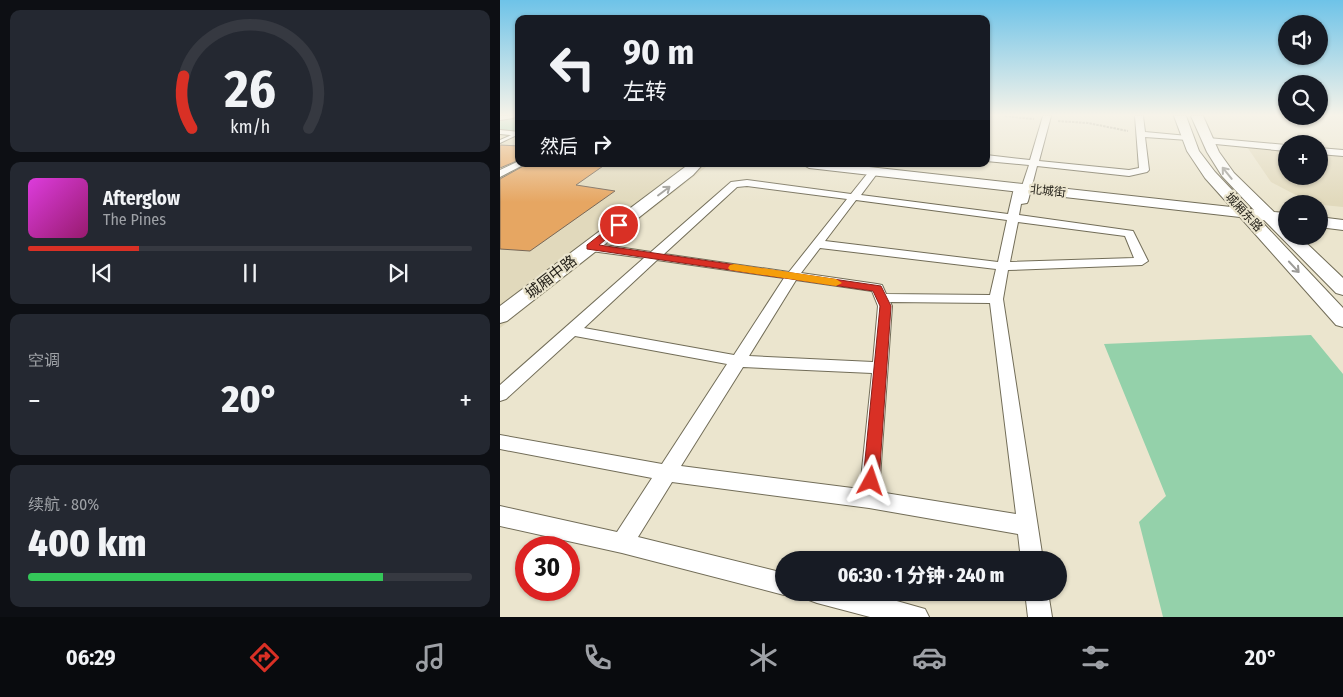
<!DOCTYPE html>
<html lang="zh">
<meta charset="utf-8">
<style>
:root{--surface:#171b24;--page:#242831;--text:#f1f3f6;--muted:#9ea1a6;--line:#363941;--accent:#d93025}
body{margin:0;font-family:"Fira Sans Condensed","Noto Sans SC",sans-serif;background:var(--page);color:var(--text);height:100vh;display:flex;flex-direction:column;font-size:19px;white-space:nowrap}
*{box-sizing:border-box;margin:0}
p{font-size:16px;color:var(--muted)}
.icon{flex:none;width:28px;height:28px;fill:none;stroke:currentColor;stroke-width:2;stroke-linecap:round;stroke-linejoin:round}
.map{position:relative;flex:1;overflow:hidden}
.details{display:flex;flex-direction:column;gap:10px;padding:10px;background:#0d0f14;width:500px}
.details>*{flex:none}
.top-card{position:absolute;left:15px;top:15px;width:475px;height:152px;border-radius:10px;box-shadow:0 1px 4px #0004;background:#171b24;color:var(--text);overflow:hidden}
.controls{position:absolute;left:778px;top:15px;display:grid;gap:10px}
.controls a{display:grid;place-items:center;width:50px;height:50px;border-radius:50%;background:var(--surface);box-shadow:0 1px 4px #0004;font-size:25px}
.speed{position:absolute;left:15px;top:536px;display:flex;gap:10px;font-size:25px;font-weight:700;text-align:center}
.speed>*{display:grid;place-content:center;width:65px;height:65px;border-radius:50%;background:var(--surface);box-shadow:0 1px 4px #0004;line-height:1}
.speed .limit{border:8px solid #d22;background:#fff;color:#111}
.pin{position:absolute;display:grid;place-items:center;width:42px;height:42px;color:#fff;margin:-21px;border:2px solid #fff;border-radius:50%;box-shadow:0 1px 5px #0007}
.me{position:absolute;width:55px;margin:-28px;rotate:5deg;stroke-linejoin:round;filter:drop-shadow(0 0 4px #0008)}
.turn{display:flex;align-items:center;gap:18px;height:105px;padding:0 25px;font-size:22px}
.turn .icon{width:65px;height:65px;stroke-width:2.5}
.turn b{display:block;font-size:35px;line-height:42px}
.then{display:flex;align-items:center;height:48px;padding:0 25px;background:#0003;gap:10px;font-size:19px}
.big{font-size:38px;font-weight:800;line-height:1.1}
.details .card{flex:1;display:flex;flex-direction:column;justify-content:center;gap:8px;min-width:0;padding:0 18px;border-radius:10px;background:var(--page)}
.details .dial{align-items:center;gap:0}
.dial svg{height:130px;overflow:visible;fill:none;stroke:var(--line);stroke-width:7;stroke-linecap:round;text-anchor:middle}
.dial text{fill:var(--text);stroke:none}
.song{display:flex;align-items:center;gap:15px}
.cover{width:60px;height:60px;border-radius:8px;background:linear-gradient(135deg,hsl(300 70% 55%),hsl(320 70% 35%))}
.played{height:5px;border-radius:2px;background:linear-gradient(90deg,var(--accent) 25%,var(--line) 25%)}
.keys{display:flex;justify-content:space-around;direction:ltr}
.heat{display:flex;justify-content:space-between;align-items:center;font-size:28px;direction:ltr}
.charge{height:8px;border-radius:4px;background:linear-gradient(90deg,#34c759 80%,var(--line) 0)}
.trip{position:absolute;left:275px;top:551px;width:292px;height:50px;border-radius:25px;background:var(--surface);box-shadow:0 1px 4px #0004;font-weight:800;line-height:50px;text-align:center}
.menu{display:flex;height:80px;justify-content:space-around;align-items:center;background:#090b0e;color:var(--muted)}
.menu .icon{width:35px;height:35px}
.menu .current{color:var(--accent)}
.menu b{font-size:22px;color:var(--text)}
main{display:flex;flex:1;min-height:0}
.map>svg:first-child{display:block}
.built{fill:#e1d9bc}
.green{fill:#94d1aa}
.building{fill:#e6a662;stroke:#776757}
.lines{fill:none;stroke-linecap:round;stroke-linejoin:round}
.lane-casing{stroke:#726d58;stroke-width:2}
.street-casing{stroke:#726d58;stroke-width:2}
.secondary-casing{stroke:#726d58;stroke-width:2}
.path{stroke:#a5a08f;stroke-width:2;stroke-dasharray:2.5 1;stroke-linecap:butt}
.lane{fill:#fff;fill-rule:evenodd}
.street{fill:#fff;fill-rule:evenodd}
.secondary{fill:#fff;fill-rule:evenodd}
.oneway{stroke:#9d9c98}
.route{fill:#d93025;stroke:#8d1f18}
.slow{fill:#f59e0b}
.labels{text-anchor:middle;stroke-width:4.5;stroke-linejoin:round;paint-order:stroke}
.far-street-label{font-size:12px;fill:#26231b;stroke:#ebe5ce}
.street-label{font-size:15px;fill:#26231b;stroke:#ebe5ce}
</style>
<main>
<section class="details">
<div class="card dial"><svg viewBox="0 0 100 80">
<path d="M14 69A42 42 0 1 1 86 69"/>
<path d="M14 69A42 42 0 0 1 9 37" stroke="#d93025"/>
<text x="50" y="56" font-size="32" font-weight="700">26</text>
<text x="50" y="72" font-size="11">km/h</text>
</svg></div>
<div class="card">
<div class="song"><i class="cover"></i><div><b>Afterglow</b><p>The Pines</p></div></div>
<div class="played"></div>
<div class="keys"><svg class="icon" aria-label="previous" viewBox="0 0 24 24"><path d="M18 5L8 12l10 7zM5 5v14"/></svg><svg class="icon" aria-label="pause" viewBox="0 0 24 24"><path d="M8 5v14M16 5v14"/></svg><svg class="icon" aria-label="next" viewBox="0 0 24 24"><path d="M6 5l10 7-10 7zM19 5v14"/></svg></div>
</div>
<div class="card"><p>空调</p>
<div class="heat"><a>−</a><b class="big">20°</b><a>+</a></div>
</div>
<div class="card"><p>续航 · 80%</p><b class="big">400 km</b><div class="charge"></div></div>
</section>
<div class="map">
<svg width="843" height="617" viewBox="0 0 843 617">
<rect width="100%" height="100%" fill="#ebe5ce"/>
<!-- built -->
<g class="built">
<path d="M0 116H19V164H210L0 328Z"/>
<path d="M745 144 786 148V176H819V151L843 153V207L813 204 771 182Z"/>
</g>
<!-- green -->
<g class="green">
<path d="M19 117V132L0 130V120Z"/>
<path d="M811 335 843 374V617H663L639 522 666 496 604 344Z"/>
</g>
<!-- building -->
<g class="building">
<path d="M0 145 19 146V160L0 168Z"/>
<path d="M27 164H106L76 185 115 191 30 251 0 249V179Z"/>
</g>
<g class="lines">
<!-- lane casing -->
<g class="lane-casing">
<path id="lane" d="M16 133H18L19 134 0 143V140Z"/>
</g>
<!-- street casing -->
<g class="street-casing">
<g id="street">
<path d="M543 116H551L539 161 629 170 639 168 635 116H643L645 132 688 136 692 138 688 140 645 137 649 170 647 172 629 176 537 166 528 201 527 203 521 204 519 215 633 231 648 261 642 265 508 270 503 299 543 560H521L518 534 369 508 172 482 138 537 284 573V592H291L284 595 122 553 0 526V506L117 532 152 478 0 449V435L162 464 227 364 75 336 6 399 0 401V385L144 258 91 251 85 247 87 245 91 243 151 252 231 182 247 180 351 194 371 169 374 168 379 171 361 195 508 214 514 188 516 186H522L529 165 486 161V155L530 160ZM247 186 347 199 289 272 164 254 237 187ZM356 200 507 220 498 262 325 241ZM518 222 625 236 634 258 510 262ZM320 248 496 269 490 295 386 294 382 285 377 284 301 273ZM157 260 284 278 234 355 84 328ZM296 280 372 291 378 306 373 362 249 356ZM390 302 490 303 516 514 379 492 392 306ZM243 367 372 373 360 489 181 466Z"/>
<path d="M0 130 19 132V136L0 134Z"/>
<path d="M708 138 786 145V151L705 143V139Z"/>
<path d="M819 148 843 150V156L819 154Z"/>
<path d="M17 162 25 164 0 177V170Z"/>
<path d="M306 592H365L425 609 429 617H370L317 603 309 600Z"/>
<path d="M525 592H548L552 617H528Z"/>
</g>
</g>
<!-- secondary casing -->
<g class="secondary-casing">
<g id="secondary">
<path d="M0 116H15L13 118 0 120Z"/>
<path d="M674 116H686L699 151 715 172 750 209 754 210 722 176 707 152 691 116H703L719 152 734 173 774 212 786 213V223H785L786 236H799L843 278V295L836 293 764 220H760L843 308V327L836 325 740 217 309 168 302 164H342L731 207 705 178 687 151Z"/>
<path d="M189 164H203L193 175 7 321 0 323V306Z"/>
<path d="M819 217 843 220V230L819 227Z"/>
</g>
</g>
<!-- path -->
<g class="path">
<path d="M505 116 534 119"/>
<path d="M558 121 588 123 628 131"/>
</g>
<!-- lane -->
<use href="#lane" class="lane"/>
<!-- street -->
<use href="#street" class="street"/>
<!-- secondary -->
<use href="#secondary" class="secondary"/>
</g>
<!-- one-way arrows -->
<defs><path id="oneway-shaft" d="M-6 0H5M1.5-3L5.5 0L1.5 3" fill="none" stroke-width="1.6" stroke-linecap="round" stroke-linejoin="round" transform="scale(1.25)"/></defs>
<g class="oneway">
<use href="#oneway-shaft" transform="translate(727 173) rotate(-129)"/>
<use href="#oneway-shaft" transform="translate(164 191) rotate(-37)"/>
<use href="#oneway-shaft" transform="translate(794 267) rotate(47)"/>
</g>
<!-- sky -->
<linearGradient id="sky" x2="0" y2="1"><stop stop-color="#6ec3e8"/><stop offset="0.57" stop-color="#f6f3e9"/><stop offset="1" stop-color="#f6f3e9" stop-opacity="0"/></linearGradient>
<rect width="843" height="202" fill="url(#sky)"/>
<!-- route -->
<path class="route" d="M115 223H119L123 225 99 245 381 286 391 306 379 481 376 486 371 488 365 486 363 481 380 306 373 291 87 249V245Z"/>
<!-- slow -->
<path class="slow" d="M234 264 336 279 342 283 336 286 230 270 228 268 230 265Z"/>
<g class="labels">
<!-- far-street labels -->
<g class="far-street-label">
<text transform="translate(548 191) rotate(6)" y="4">北城街</text>
<text transform="translate(744 212) rotate(47)" y="4">城厢东路</text>
</g>
<!-- street labels -->
<g class="street-label">
<text transform="translate(51 277) rotate(-38)" y="5">城厢中路</text>
</g>
</g>
</svg>
<div class="controls">
<a><svg class="icon" aria-label="sound" viewBox="0 0 24 24"><path d="M4 9h4l5-4v14l-5-4H4zM17 9q2 3 0 6"/></svg></a>
<a><svg class="icon" aria-label="search" viewBox="0 0 24 24"><circle cx="10" cy="10" r="6"/><path d="M15 15l6 6"/></svg></a>
<a>+</a>
<a>−</a>
</div>
<div class="speed"><div class="limit">30</div></div>
<div class="pin" style="left:119px;top:225px;background:#d93025"><svg class="icon" aria-label="arrive" viewBox="0 0 24 24"><path d="M6 21V4h12l-3 4 3 4H6"/></svg></div>
<svg class="me" style="left:371px;top:481px" viewBox="-20 -20 40 40"><path d="M0-17L14 15 0 8-14 15z" fill="#d93025" stroke="#fff" stroke-width="4"/></svg>
<div class="trip">06:30 · 1 分钟 · 240 m</div>
<div class="top-card">
<div class="turn"><svg class="icon" aria-label="left" viewBox="0 0 24 24"><path d="M17 20v-9H6M10 6l-5 5 5 5"/></svg><div><b>90 m</b>左转</div></div>
<div class="then">然后<svg class="icon" aria-label="right" viewBox="0 0 24 24"><path d="M7 20v-9h11M14 6l5 5-5 5"/></svg></div>
</div>
</div>
</main>
<nav class="menu">
<b>06:29</b>
<svg class="icon current" aria-label="directions" viewBox="0 0 24 24"><path d="M12 3l9 9-9 9-9-9zM9 14v-3h6M13 9l2 2-2 2"/></svg>
<svg class="icon" aria-label="music" viewBox="0 0 24 24"><path d="M9 18V5l10-2v13"/><circle cx="6" cy="18" r="3"/><circle cx="16" cy="16" r="3"/></svg>
<svg class="icon" aria-label="phone" viewBox="0 0 24 24"><path d="M5 4h4l2 5-3 2q2 4 5 5l2-3 5 2v4C11 20 4 13 5 4z"/></svg>
<svg class="icon" aria-label="climate" viewBox="0 0 24 24"><path d="M12 3v18M4 7l16 10M4 17L20 7"/></svg>
<svg class="icon" aria-label="car" viewBox="0 0 24 24"><path d="M5 17H2v-5l4-1 3-4h7l3 4 3 1v5h-3M9 17h6M6 11h13"/><circle cx="7" cy="17" r="2"/><circle cx="17" cy="17" r="2"/></svg>
<svg class="icon" aria-label="filters" viewBox="0 0 24 24"><path d="M4 7h16M4 17h16"/><circle cx="9" cy="7" r="2"/><circle cx="15" cy="17" r="2"/></svg>
<b>20°</b>
</nav>
